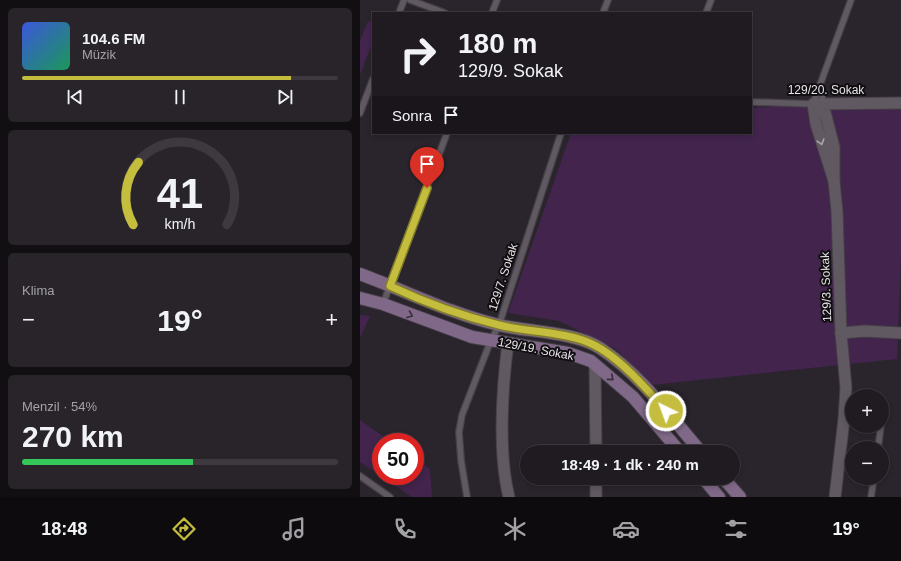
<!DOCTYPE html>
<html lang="tr">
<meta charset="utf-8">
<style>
:root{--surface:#201b21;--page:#28242a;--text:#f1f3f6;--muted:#a2a1a5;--line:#3d393f;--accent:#c4bd3e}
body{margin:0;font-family:Arial,sans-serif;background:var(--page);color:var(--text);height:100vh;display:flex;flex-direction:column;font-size:15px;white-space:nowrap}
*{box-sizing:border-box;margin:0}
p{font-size:13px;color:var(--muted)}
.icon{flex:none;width:22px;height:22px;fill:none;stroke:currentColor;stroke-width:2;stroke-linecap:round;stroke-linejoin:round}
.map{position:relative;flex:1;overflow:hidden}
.sheet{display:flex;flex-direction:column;gap:8px;padding:8px;background:#120f12;width:360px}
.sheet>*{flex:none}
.banner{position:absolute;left:12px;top:12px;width:380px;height:122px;border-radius:0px;box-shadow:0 2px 6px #0003,0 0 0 1px var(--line);background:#201b21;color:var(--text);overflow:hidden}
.tools{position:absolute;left:485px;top:389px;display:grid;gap:8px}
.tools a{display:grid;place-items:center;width:44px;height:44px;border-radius:50%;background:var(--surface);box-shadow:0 2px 6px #0003,0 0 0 1px var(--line);font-size:20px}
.speed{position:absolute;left:12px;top:433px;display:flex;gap:8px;font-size:20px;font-weight:700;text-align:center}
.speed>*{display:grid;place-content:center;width:52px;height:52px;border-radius:50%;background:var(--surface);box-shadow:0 2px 6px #0003,0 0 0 1px var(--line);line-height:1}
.speed .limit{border:6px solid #d22;background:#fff;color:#111}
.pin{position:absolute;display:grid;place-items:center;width:34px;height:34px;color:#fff;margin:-41px -17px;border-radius:50% 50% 50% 0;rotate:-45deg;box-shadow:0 0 4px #0007}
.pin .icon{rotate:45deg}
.me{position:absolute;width:44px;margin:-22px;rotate:318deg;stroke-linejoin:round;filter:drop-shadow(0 0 3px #0008)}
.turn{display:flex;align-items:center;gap:14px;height:84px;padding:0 20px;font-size:18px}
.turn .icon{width:52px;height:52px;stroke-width:2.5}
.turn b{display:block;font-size:28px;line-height:34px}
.then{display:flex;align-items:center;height:38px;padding:0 20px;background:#0003;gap:8px;font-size:15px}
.big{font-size:30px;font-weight:800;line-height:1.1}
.sheet .card{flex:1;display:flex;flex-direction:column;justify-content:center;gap:6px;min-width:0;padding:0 14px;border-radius:6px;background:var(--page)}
.sheet .dial{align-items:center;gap:0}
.dial svg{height:104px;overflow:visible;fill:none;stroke:var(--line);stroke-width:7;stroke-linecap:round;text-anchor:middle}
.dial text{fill:var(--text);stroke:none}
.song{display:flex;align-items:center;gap:12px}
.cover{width:48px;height:48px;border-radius:6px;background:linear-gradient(135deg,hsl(230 70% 55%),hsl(150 70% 35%))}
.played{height:4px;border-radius:2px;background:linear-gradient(90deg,var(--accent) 85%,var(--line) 85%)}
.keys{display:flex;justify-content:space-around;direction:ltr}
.heat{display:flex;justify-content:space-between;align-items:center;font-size:22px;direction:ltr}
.charge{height:6px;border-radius:3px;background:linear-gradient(90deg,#34c759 54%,var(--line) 0)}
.trip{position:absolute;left:160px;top:445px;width:220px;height:40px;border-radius:20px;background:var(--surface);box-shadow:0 2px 6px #0003,0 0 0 1px var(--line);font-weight:800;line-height:40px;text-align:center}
.tab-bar{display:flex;height:64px;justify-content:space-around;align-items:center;background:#0d0b0d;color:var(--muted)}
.tab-bar .icon{width:28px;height:28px}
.tab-bar .current{color:var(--accent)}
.tab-bar b{font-size:18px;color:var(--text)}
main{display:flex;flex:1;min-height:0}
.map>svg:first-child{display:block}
.green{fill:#42244d}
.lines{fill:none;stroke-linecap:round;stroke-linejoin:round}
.lane-casing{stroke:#454047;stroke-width:8}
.street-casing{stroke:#454047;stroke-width:13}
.secondary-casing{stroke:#454047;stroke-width:14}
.lane{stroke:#605962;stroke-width:5.5}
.street{stroke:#605962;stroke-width:11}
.secondary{stroke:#806988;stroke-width:12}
.oneway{stroke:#aaa5ac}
.oneway2{stroke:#382e3b}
.route-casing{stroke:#7f7b28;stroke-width:10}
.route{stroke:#c4bd3e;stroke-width:7}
.labels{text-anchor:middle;stroke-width:4;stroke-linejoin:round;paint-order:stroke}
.street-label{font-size:12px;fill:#e7e3e8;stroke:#110e12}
</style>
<main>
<section class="sheet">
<div class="card">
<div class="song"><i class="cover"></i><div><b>104.6 FM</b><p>Müzik</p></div></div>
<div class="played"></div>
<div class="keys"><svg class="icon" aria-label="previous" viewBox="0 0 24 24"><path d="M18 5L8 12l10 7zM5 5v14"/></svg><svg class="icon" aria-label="pause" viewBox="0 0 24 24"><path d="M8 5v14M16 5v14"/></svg><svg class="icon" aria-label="next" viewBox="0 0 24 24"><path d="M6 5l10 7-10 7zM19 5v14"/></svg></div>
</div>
<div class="card dial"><svg viewBox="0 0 100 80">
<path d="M14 69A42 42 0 1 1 86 69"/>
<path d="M14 69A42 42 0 0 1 18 21" stroke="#c4bd3e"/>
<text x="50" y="56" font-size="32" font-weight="700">41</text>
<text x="50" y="72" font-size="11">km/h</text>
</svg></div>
<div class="card"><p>Klima</p>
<div class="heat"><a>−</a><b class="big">19°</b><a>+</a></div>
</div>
<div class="card"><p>Menzil · 54%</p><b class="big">270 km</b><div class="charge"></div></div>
</section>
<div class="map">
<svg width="541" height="497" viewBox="0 0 541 497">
<rect width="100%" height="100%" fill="#2a242c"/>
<!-- green -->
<g class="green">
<path d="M8 21 13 23V41L0 75V41Z"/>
<path d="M541 103V261L537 359 292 385 256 349 199 321 148 313 211 133H391V108L453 104Z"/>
<path d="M0 315 10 316 0 338Z"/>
<path d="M0 420 31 442H21V476H55V458L70 469 72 497H52L0 462Z"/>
</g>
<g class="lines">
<!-- lane casing -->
<g class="lane-casing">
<g id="lane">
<path d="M50 0 85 13"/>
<path d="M39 13 44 0"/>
<path d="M132 13 137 0"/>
<path d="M243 13 248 0"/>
<path d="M346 13 351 0"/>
<path d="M461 86 463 104"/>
<path d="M391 102 453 104 491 0"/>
<path d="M0 113 13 79"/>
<path d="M23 304 87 133"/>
<path d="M522 420 524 407"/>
<path d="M518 448 521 426"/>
<path d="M0 476 30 497"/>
<path d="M107 497 101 460 99 432 102 415 131 340 139 325 201 133"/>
<path d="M511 497 514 478"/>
</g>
</g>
<!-- street casing -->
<g class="street-casing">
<g id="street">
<path d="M463 104 474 147V181L456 124 453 104 541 103"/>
<path d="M474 181 477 211 481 333 505 331 541 333"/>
<path d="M148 343C142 388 138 454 149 497"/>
<path d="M235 365 236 452"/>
<path d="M236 478V497"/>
<path d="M475 497 484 419 486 388 481 333"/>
</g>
</g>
<!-- secondary casing -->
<g class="secondary-casing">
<g id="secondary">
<path d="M0 274C46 291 91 314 139 325 169 332 215 332 240 348 280 374 310 416 341 452"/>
<path d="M0 298 23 304 112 337 208 353 231 361 273 397 320 452"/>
<path d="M343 478 359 497"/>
<path d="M363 478 380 497"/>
</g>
</g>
<!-- lane -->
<use href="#lane" class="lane"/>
<!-- street -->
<use href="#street" class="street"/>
<!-- secondary -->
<use href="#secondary" class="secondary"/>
</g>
<!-- one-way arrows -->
<defs><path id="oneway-chevron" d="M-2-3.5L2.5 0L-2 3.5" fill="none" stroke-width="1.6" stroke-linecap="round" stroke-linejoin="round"/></defs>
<use class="oneway" href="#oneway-chevron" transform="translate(461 142) rotate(74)"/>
<g class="oneway2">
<use href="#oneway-chevron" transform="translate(50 315) rotate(21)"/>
<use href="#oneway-chevron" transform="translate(251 378) rotate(40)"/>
</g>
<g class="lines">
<!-- route casing -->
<g class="route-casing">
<path id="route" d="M67 188 30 286C64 302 102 316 139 325 166 332 208 332 232 344 258 356 287 389 306 411"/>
</g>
<!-- route -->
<use href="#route" class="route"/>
</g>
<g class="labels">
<!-- street labels -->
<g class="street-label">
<text x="466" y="94">129/20. Sokak</text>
<text transform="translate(143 277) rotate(-72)" y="4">129/7. Sokak</text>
<text transform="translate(466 287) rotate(-92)" y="4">129/3. Sokak</text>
<text transform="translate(176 349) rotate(11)" y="4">129/19. Sokak</text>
</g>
</g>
</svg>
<div class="tools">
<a>+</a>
<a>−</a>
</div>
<div class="speed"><div class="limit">50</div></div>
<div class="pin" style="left:67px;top:188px;background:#d93025"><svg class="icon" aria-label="arrive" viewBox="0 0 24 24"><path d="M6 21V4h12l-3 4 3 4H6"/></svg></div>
<svg class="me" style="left:306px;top:411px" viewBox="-20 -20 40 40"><circle r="17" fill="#c4bd3e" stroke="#fff" stroke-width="3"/><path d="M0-11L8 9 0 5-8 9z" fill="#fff"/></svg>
<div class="trip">18:49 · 1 dk · 240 m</div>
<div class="banner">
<div class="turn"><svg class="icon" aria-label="right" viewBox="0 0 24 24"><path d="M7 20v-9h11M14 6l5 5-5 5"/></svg><div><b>180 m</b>129/9. Sokak</div></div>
<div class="then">Sonra<svg class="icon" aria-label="arrive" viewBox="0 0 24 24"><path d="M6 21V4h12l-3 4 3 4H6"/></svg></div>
</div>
</div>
</main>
<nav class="tab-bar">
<b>18:48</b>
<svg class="icon current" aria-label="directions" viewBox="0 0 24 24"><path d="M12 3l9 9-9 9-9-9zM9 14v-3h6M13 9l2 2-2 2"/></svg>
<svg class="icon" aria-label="music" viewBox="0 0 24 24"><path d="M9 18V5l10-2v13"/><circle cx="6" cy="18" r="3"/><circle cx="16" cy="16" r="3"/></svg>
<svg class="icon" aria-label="phone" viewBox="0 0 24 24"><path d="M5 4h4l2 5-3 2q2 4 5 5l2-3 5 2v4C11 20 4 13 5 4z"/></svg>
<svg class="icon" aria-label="climate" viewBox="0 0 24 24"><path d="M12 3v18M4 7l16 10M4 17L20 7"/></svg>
<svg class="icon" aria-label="car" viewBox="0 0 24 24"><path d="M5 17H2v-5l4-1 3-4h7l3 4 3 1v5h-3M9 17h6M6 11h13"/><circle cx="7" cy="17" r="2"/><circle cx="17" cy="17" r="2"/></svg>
<svg class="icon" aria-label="filters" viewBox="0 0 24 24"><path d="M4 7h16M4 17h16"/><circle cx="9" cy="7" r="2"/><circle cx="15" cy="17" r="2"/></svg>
<b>19°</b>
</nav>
